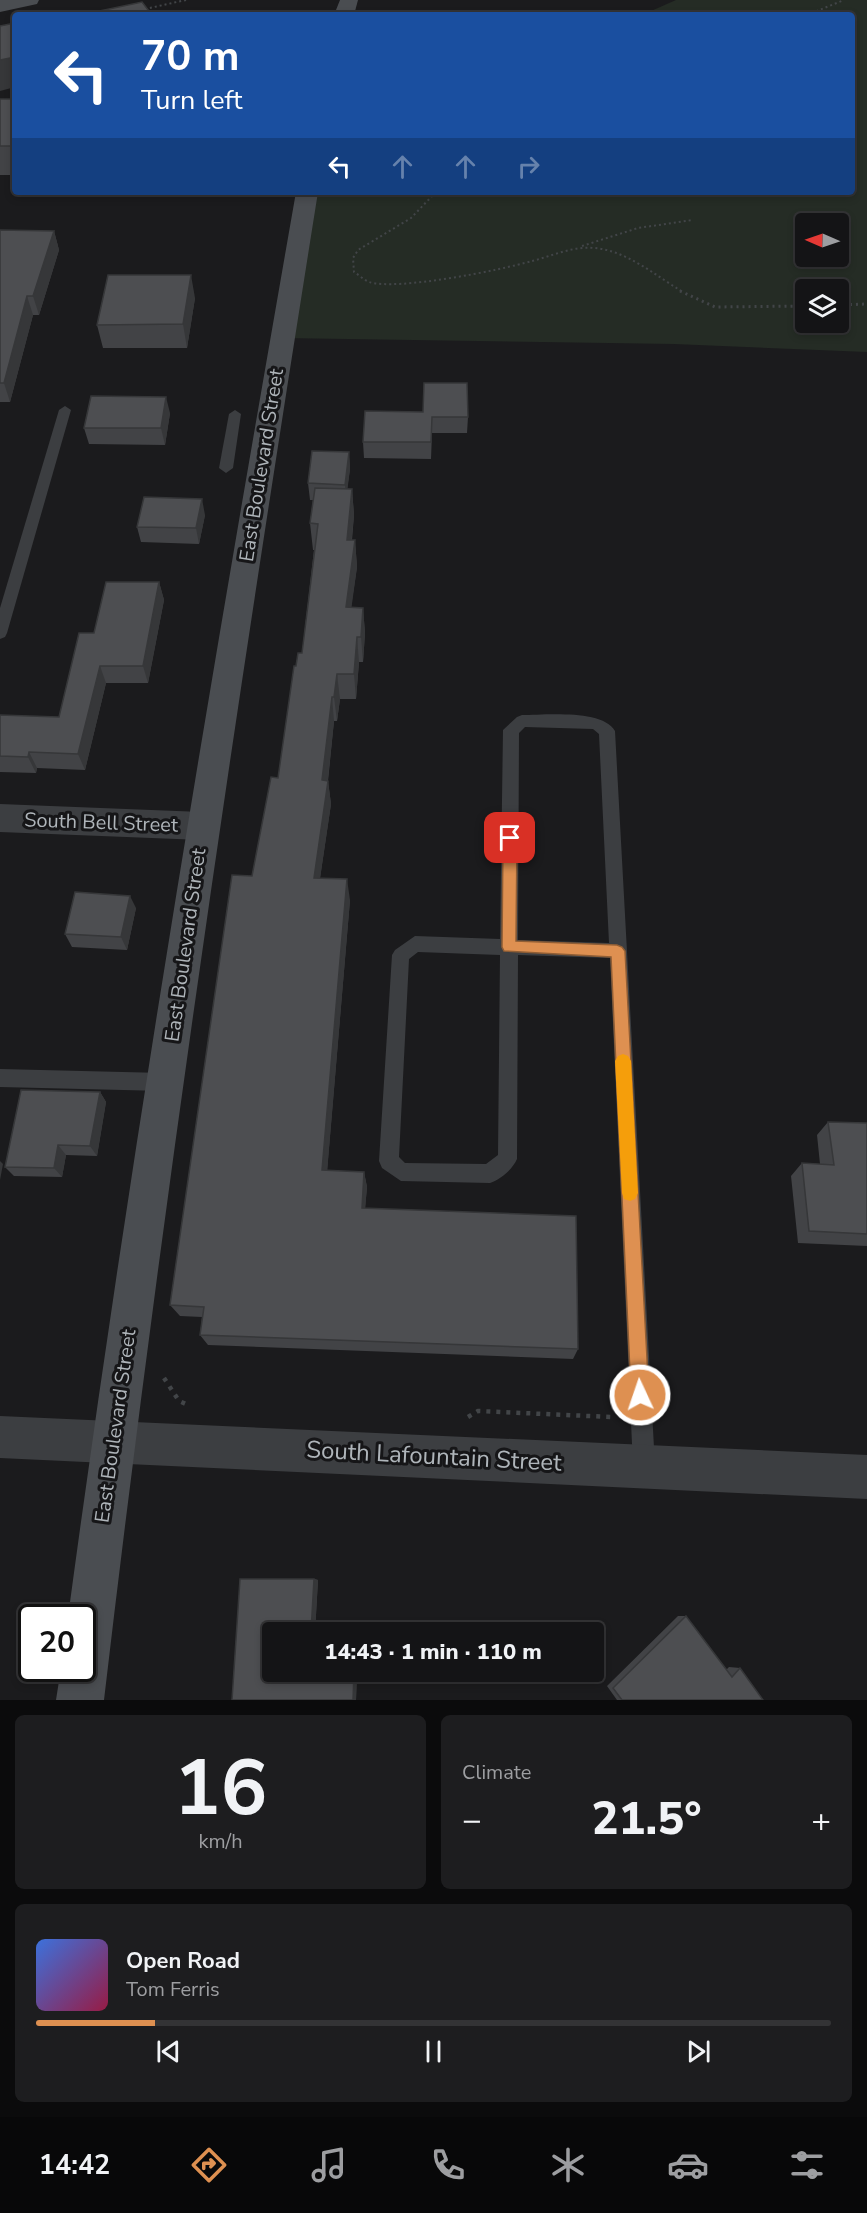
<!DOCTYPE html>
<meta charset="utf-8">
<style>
:root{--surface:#141416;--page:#1d1d1f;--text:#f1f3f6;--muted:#9d9ea1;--line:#333335;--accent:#de9051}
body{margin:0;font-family:"Nunito Sans",sans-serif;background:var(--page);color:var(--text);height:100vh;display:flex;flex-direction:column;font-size:22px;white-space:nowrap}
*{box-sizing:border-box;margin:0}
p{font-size:20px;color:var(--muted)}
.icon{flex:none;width:33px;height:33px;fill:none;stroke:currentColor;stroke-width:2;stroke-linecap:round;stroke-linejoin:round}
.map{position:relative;height:1700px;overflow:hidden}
.drawer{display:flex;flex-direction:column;gap:15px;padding:15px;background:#0b0b0c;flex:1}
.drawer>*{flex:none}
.top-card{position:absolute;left:12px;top:12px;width:843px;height:183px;border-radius:6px;box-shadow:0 3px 9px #0003,0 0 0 2px var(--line);background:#1a4fa0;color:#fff;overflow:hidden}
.needle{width:39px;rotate:272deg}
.buttons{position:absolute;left:795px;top:213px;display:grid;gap:12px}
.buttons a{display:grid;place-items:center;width:54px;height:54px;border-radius:6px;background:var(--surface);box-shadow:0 3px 9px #0003,0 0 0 2px var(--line);font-size:30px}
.speed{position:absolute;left:18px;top:1604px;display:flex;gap:12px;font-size:30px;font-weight:700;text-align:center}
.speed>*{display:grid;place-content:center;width:78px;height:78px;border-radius:50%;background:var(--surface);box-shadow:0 3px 9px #0003,0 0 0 2px var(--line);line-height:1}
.speed .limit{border:3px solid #111;border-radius:9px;background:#fff;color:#111}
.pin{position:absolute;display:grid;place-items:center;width:51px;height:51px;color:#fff;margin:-26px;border-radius:12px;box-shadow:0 3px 9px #0006}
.me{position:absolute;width:66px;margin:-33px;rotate:357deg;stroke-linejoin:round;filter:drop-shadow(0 0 4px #0008)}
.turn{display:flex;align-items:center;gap:21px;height:126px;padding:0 30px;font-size:27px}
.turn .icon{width:78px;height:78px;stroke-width:2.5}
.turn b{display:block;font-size:42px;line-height:51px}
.lanes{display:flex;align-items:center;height:57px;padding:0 30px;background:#0003;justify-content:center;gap:30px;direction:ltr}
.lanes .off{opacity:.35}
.big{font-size:45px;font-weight:800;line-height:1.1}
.drawer .widget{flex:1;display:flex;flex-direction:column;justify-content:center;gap:9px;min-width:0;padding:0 21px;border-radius:9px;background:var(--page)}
.drawer .dial{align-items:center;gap:0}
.dial b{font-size:78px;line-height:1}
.song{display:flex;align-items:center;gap:18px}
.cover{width:72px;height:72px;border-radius:9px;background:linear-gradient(135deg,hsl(220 70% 55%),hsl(340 70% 35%))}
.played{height:6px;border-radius:3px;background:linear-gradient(90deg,var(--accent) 15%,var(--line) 15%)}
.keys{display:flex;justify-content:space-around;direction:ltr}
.heat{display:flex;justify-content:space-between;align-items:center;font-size:33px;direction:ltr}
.drawer .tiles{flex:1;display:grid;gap:15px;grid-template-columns:1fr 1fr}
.widget:last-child{grid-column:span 2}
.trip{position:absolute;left:262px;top:1622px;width:342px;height:60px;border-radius:6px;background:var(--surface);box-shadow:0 3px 9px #0003,0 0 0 2px var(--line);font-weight:800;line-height:60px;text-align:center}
.menu{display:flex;height:96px;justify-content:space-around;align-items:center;background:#080809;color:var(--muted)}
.menu .icon{width:42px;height:42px}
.menu .selected{color:var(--accent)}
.menu b{font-size:27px;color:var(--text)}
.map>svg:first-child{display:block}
.green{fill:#252c25;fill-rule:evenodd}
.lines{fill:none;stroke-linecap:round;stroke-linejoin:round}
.path-far2{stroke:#424548;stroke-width:2;stroke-dasharray:2 3;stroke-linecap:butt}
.path-far1{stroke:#424548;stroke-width:3;stroke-dasharray:2 4;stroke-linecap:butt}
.path{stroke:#424548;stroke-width:4.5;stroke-dasharray:4 6;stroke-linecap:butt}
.lane{fill:#3c3e41;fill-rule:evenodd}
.street{fill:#3c3e41;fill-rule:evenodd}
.secondary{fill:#4a4d51;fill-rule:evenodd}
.wall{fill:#424346}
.shaded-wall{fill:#363739}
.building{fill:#4d4e51;stroke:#363739;stroke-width:1.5}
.route{fill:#de9051;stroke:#905e35;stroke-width:1.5}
.slow{fill:#f59e0b}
.labels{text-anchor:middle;stroke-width:6;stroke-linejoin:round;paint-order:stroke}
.street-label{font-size:20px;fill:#afb5ba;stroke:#161618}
.near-street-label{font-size:24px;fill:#afb5ba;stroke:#161618}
</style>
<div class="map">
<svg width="867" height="1700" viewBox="0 0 867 1700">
<rect width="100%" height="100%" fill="#1b1b1d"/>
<!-- green -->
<path class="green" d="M676 0H867V352L674 344 282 338 307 192H852V15H642ZM806 224H838V256H806ZM806 290H838V322H806Z"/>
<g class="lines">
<!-- path-far2 -->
<g class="path-far2">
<path d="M145 9 186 0"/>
<path d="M807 15 844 0"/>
<path d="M436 192 411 218 358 250 353 258 354 272C359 275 364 280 369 282 397 291 501 270 532 261 552 256 572 246 594 248 626 250 656 276 683 292"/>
<path d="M582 246 638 228 693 220"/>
</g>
<!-- path-far1 -->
<g class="path-far1">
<path d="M680 291 715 307 806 306"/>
<path d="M838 305 867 304"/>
</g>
<!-- path -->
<g class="path">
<path d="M164 1378 179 1401 186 1404"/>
<path d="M468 1417 478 1411 611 1417"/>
</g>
<!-- lane -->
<g class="lane">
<path d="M65 406 71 410 7 633 5 637 0 639V608L59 410Z"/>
<path d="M235 410 241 414 233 468 226 473 219 468 229 414Z"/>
<path d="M522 715C545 715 603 709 615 731L655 1466 652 1474 644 1477 636 1474 633 1466 610 958 518 955 517 1159C512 1170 501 1179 490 1183L401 1181 382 1168 379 1161 392 955 395 950 415 936 500 939 503 730 517 717ZM525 727 593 729 599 734 609 943 518 940 519 733ZM418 952 500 955 498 1155 486 1164 405 1163 399 1157 409 959Z"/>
<path d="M0 1069 164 1073 171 1076 173 1082 171 1088 164 1091 0 1087Z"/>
</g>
<!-- street -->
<g class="street">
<path d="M0 804 202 812 214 816 218 826 214 836 202 840 0 832Z"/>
<path d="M0 1416 867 1455V1499L0 1458Z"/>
</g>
<!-- secondary -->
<g class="secondary">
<path d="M0 0H39L37 4 0 12Z"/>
<path d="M340 0H358L354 15H334Z"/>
<path d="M296 192H318C238 694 163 1196 104 1700H56L61 1668H82V1617H68C132 1140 213 666 296 192Z"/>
</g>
</g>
<!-- wall -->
<g class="wall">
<rect x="0" y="99" width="15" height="76"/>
<path d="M0 230 54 231 59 250 39 315H33L10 402H0Z"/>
<path d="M195 298 187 348H103L97 325Z"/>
<path d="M365 411 468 417 467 433H432L431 459 364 458 363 442Z"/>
<path d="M170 413 165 445 89 444 84 428Z"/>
<path d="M349 452 350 469 347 489H352L354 515 352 540H355L357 567 351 607 363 608 365 633 363 662H359L356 699H340L337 721H334L328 781 331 804 320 878 350 900 327 1171 364 1172 367 1187 365 1208 578 1349 573 1359 208 1345 200 1335 202 1317 180 1316 170 1305 252 876 278 778 296 666 302 653 314 550H313L310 523 313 500H310L308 483Z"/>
<path d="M205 515 199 544 141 542 137 527Z"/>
<path d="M159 582 164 600 148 683H106L85 770 37 768 36 773 0 772V715L59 717 94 633Z"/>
<path d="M136 908 127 950 72 947 65 934Z"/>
<path d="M100 1092 106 1102 97 1156 66 1155 62 1177 14 1176 5 1167Z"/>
<path d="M828 1122 867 1123V1246L798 1243 791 1176 802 1163 820 1164 817 1135Z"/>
<path d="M240 1579H314L318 1580 315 1632H273V1671H357L356 1700H232Z"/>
<path d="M678 1616H686L726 1670 729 1667 740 1668 763 1700H617L607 1686Z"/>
</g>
<!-- shaded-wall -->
<g class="shaded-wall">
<path d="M15 57V87L0 91V60Z"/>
<path d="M54 231 59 250 39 315 33 296Z"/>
<path d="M191 275 195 298 187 348 183 324Z"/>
<path d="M27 296 33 315 10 402 4 383Z"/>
<path d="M166 397 170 413 165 445 161 428Z"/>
<path d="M349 452 350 469 346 501 345 485Z"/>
<path d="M352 489 354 515 349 566 347 540Z"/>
<path d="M202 499 205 515 199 544 196 528Z"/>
<path d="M355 540 357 567 348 633 346 607Z"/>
<path d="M159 582 164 600 148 683 143 666Z"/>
<path d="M363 608 365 633 363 662 361 637Z"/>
<path d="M357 637 359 662 356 699 354 674Z"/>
<path d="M100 666 106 683 85 770 78 754Z"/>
<path d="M337 674 340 699 337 721 334 697Z"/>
<path d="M332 697 334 721 326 797 328 781 331 804 317 899 314 878 322 780Z"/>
<path d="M29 752 37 768 36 773 28 757Z"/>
<path d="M347 879 350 900 326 1185 322 1170Z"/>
<path d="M130 896 136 908 127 950 121 937Z"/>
<path d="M100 1092 106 1102 97 1156 90 1146Z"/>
<path d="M58 1145 66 1155 62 1177 54 1168Z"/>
<path d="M0 1161 3 1164 0 1180Z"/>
<path d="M364 1172 367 1187 364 1222 362 1208Z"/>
<path d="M314 1579 318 1580 315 1632H311Z"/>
<path d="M357 1671 356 1700H353L354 1672Z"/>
</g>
<!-- building -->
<g class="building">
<path d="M142 2 152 15H98L95 12Z"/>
<path d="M382 13 493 14 491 15H382Z"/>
<path d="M15 23V57L0 60V26Z"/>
<rect x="0" y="99" width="15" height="47"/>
<path d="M0 230 54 231 33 296H27L4 383H0Z"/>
<path d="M108 275H191L183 324 97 325Z"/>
<path d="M424 383H467L468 417H432L431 442H363L365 411 423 412Z"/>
<path d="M91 396 166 397 161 428H84Z"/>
<path d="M312 451 349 452 345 485 308 483Z"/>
<path d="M315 488 352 489 347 540H355L346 607 363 608 361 637H357L354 674H337L334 697H332L322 780 328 781 314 878 347 879 322 1170 364 1172 362 1208 576 1216 578 1349 200 1335 204 1307 170 1305 232 875 252 876 271 777 278 778 294 666H296L298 653H302L318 524 310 523Z"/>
<path d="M144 497 202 499 196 528 137 527Z"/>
<path d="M106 582H159L143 666H100L78 754 29 752 28 757 0 756V715L59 717 79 633H94Z"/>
<path d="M75 892 130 896 121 937 65 934Z"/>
<path d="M21 1090 100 1092 90 1146 58 1145 54 1168 5 1167Z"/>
<path d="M828 1122 867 1123V1234L809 1231 802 1163 834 1165Z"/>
<path d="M240 1579H314L311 1632H273V1671L354 1672 353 1700H232Z"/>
<path d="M686 1616 732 1677 740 1668 763 1700H622L613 1688Z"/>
</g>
<!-- route -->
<path class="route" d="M510 833 515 834 517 838 516 941 617 945 622 947 625 951 649 1395 646 1402 640 1404 634 1402 631 1395 611 957 504 951 502 947 503 838 505 834Z"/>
<!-- slow -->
<path class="slow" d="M623 1054 628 1056 631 1061 638 1193 635 1199 630 1201 624 1199 622 1193 615 1061 618 1056Z"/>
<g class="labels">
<!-- street labels -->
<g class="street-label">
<text transform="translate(261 465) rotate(-81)" y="7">East Boulevard Street</text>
<text transform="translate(101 822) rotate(2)" y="7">South Bell Street</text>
<text transform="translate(185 945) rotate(-82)" y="7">East Boulevard Street</text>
<text transform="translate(115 1426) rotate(-82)" y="7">East Boulevard Street</text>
</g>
<!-- near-street labels -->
<g class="near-street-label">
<text transform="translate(434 1456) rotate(3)" y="8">South Lafountain Street</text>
</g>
</g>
</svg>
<div class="buttons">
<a><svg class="needle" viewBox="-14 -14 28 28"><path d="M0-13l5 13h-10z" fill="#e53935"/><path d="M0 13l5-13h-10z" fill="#9d9ea1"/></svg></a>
<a><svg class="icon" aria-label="layers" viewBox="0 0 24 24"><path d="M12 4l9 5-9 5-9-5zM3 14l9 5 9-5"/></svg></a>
</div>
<div class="speed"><div class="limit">20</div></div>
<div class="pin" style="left:510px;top:838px;background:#d93025"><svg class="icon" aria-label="arrive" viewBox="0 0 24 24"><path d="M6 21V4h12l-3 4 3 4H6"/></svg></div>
<svg class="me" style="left:640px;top:1395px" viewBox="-20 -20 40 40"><circle r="17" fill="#de9051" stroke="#fff" stroke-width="3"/><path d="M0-11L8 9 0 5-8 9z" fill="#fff"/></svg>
<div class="trip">14:43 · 1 min · 110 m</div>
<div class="top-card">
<div class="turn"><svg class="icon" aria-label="left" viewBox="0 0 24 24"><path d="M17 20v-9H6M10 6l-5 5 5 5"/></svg><div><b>70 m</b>Turn left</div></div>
<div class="lanes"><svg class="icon" aria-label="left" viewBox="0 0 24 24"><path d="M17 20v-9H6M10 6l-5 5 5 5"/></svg><svg class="icon off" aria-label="ahead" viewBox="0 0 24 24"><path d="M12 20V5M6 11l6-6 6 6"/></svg><svg class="icon off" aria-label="ahead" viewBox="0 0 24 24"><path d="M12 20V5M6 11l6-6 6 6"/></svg><svg class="icon off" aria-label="right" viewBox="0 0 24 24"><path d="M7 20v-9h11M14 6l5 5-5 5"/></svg></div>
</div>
</div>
<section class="drawer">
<div class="tiles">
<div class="widget dial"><b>16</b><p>km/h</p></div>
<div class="widget"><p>Climate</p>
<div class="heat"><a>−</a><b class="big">21.5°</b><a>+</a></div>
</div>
<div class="widget">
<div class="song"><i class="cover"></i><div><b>Open Road</b><p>Tom Ferris</p></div></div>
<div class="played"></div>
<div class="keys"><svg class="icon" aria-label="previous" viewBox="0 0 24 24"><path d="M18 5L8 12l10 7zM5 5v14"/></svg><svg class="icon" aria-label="pause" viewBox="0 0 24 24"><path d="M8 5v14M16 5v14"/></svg><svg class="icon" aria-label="next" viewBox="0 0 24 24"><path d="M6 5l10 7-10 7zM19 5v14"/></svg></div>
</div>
</div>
</section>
<nav class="menu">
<b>14:42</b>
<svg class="icon selected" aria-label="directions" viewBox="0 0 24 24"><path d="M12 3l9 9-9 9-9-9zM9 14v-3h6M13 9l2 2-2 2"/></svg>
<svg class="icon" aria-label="music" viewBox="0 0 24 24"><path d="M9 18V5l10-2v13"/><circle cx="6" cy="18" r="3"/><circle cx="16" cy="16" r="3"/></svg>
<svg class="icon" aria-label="phone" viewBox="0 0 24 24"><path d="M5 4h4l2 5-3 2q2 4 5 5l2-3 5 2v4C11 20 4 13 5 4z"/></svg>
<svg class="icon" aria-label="climate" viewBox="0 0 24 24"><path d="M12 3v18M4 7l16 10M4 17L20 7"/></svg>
<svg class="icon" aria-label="car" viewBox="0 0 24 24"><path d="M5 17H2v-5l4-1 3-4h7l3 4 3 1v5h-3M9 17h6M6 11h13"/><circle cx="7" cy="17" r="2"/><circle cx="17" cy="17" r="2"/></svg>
<svg class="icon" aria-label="filters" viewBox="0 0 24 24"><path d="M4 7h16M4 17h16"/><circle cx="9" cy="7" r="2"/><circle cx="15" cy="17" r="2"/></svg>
</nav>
